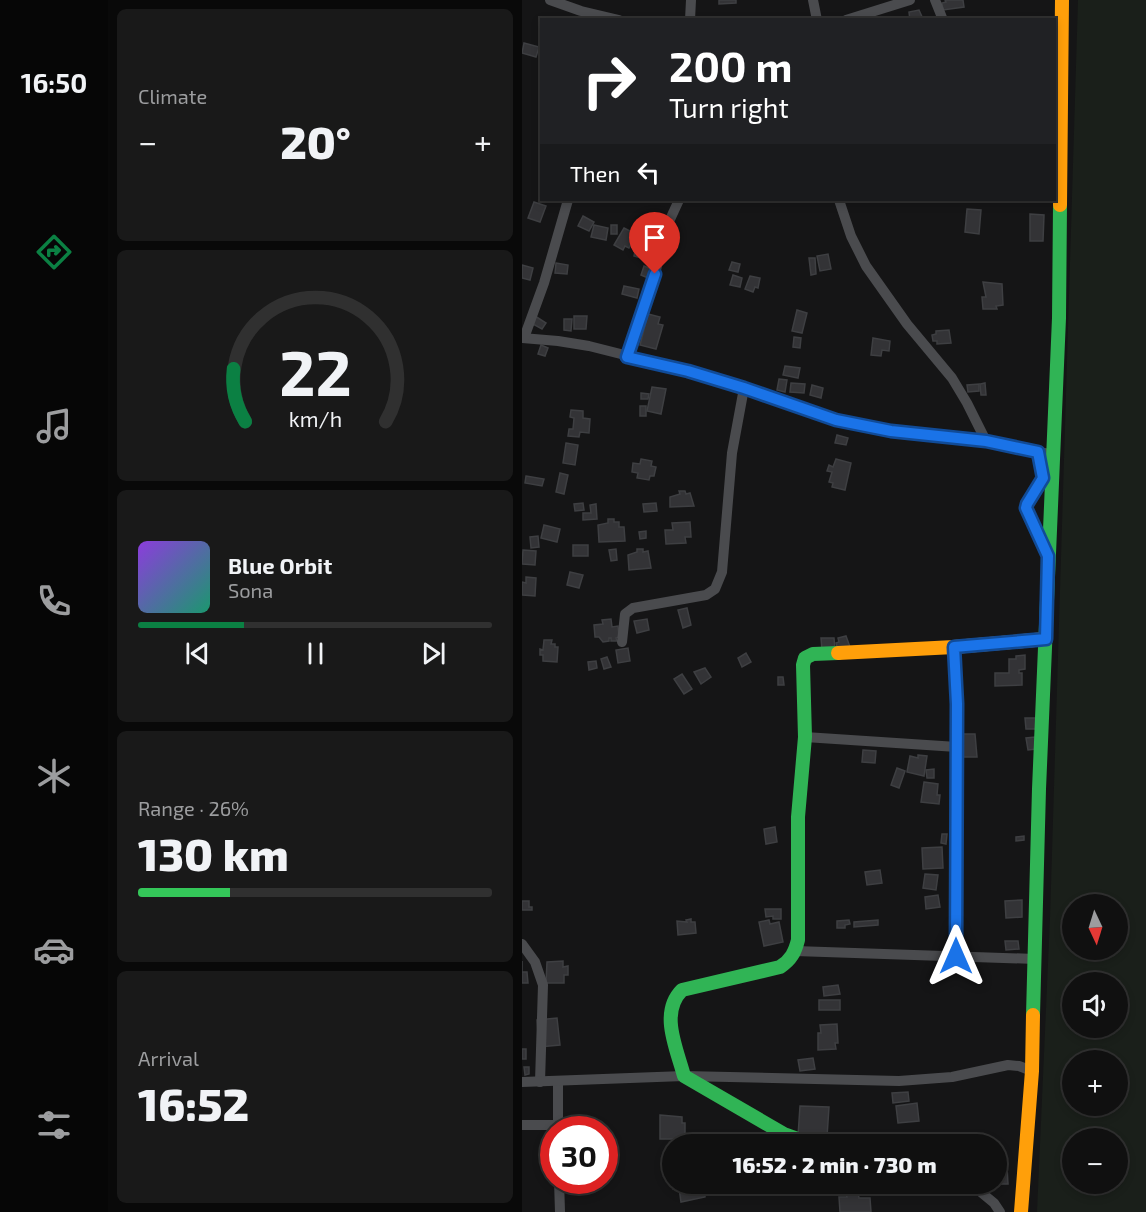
<!DOCTYPE html>
<meta charset="utf-8">
<style>
:root{--surface:#101010;--page:#191919;--text:#f1f3f6;--muted:#9c9d9f;--line:#303030;--accent:#0b8043}
body{margin:0;font-family:"Exo 2",sans-serif;background:var(--page);color:var(--text);height:100vh;display:flex;flex-direction:column;font-size:22px;white-space:nowrap}
*{box-sizing:border-box;margin:0}
p{font-size:20px;color:var(--muted)}
.icon{flex:none;width:33px;height:33px;fill:none;stroke:currentColor;stroke-width:2;stroke-linecap:round;stroke-linejoin:round}
.map{position:relative;flex:1;overflow:hidden}
.sheet{display:flex;flex-direction:column;gap:9px;padding:9px;background:#090909;width:414px}
.sheet>*{flex:none}
.top-card{position:absolute;left:18px;top:18px;width:516px;height:183px;border-radius:0px;box-shadow:0 3px 9px #0003,0 0 0 2px var(--line);background:#202124;color:#fff;overflow:hidden}
.needle{width:39px;rotate:176deg}
.tools{position:absolute;left:540px;top:894px;display:grid;gap:12px}
.tools a{display:grid;place-items:center;width:66px;height:66px;border-radius:50%;background:var(--surface);box-shadow:0 3px 9px #0003,0 0 0 2px var(--line);font-size:30px}
.speed{position:absolute;left:18px;top:1116px;display:flex;gap:12px;font-size:30px;font-weight:700;text-align:center}
.speed>*{display:grid;place-content:center;width:78px;height:78px;border-radius:50%;background:var(--surface);box-shadow:0 3px 9px #0003,0 0 0 2px var(--line);line-height:1}
.speed .limit{border:9px solid #d22;background:#fff;color:#111}
.pin{position:absolute;display:grid;place-items:center;width:51px;height:51px;color:#fff;margin:-62px -26px;border-radius:50% 50% 50% 0;rotate:-45deg;box-shadow:0 0 6px #0007}
.pin .icon{rotate:45deg}
.me{position:absolute;width:66px;margin:-33px;rotate:0deg;stroke-linejoin:round;filter:drop-shadow(0 0 4px #0008)}
.turn{display:flex;align-items:center;gap:21px;height:126px;padding:0 30px;font-size:27px}
.turn .icon{width:78px;height:78px;stroke-width:2.5}
.turn b{display:block;font-size:42px;line-height:51px}
.then{display:flex;align-items:center;height:57px;padding:0 30px;background:#0003;gap:12px;font-size:22px}
.big{font-size:45px;font-weight:800;line-height:1.1}
.sheet .tile{flex:1;display:flex;flex-direction:column;justify-content:center;gap:9px;min-width:0;padding:0 21px;border-radius:9px;background:var(--page)}
.sheet .dial{align-items:center;gap:0}
.dial svg{height:156px;overflow:visible;fill:none;stroke:var(--line);stroke-width:7;stroke-linecap:round;text-anchor:middle}
.dial text{fill:var(--text);stroke:none}
.song{display:flex;align-items:center;gap:18px}
.cover{width:72px;height:72px;border-radius:9px;background:linear-gradient(135deg,hsl(270 70% 55%),hsl(160 70% 35%))}
.played{height:6px;border-radius:3px;background:linear-gradient(90deg,var(--accent) 30%,var(--line) 30%)}
.keys{display:flex;justify-content:space-around;direction:ltr}
.heat{display:flex;justify-content:space-between;align-items:center;font-size:33px;direction:ltr}
.charge{height:9px;border-radius:4px;background:linear-gradient(90deg,#34c759 26%,var(--line) 0)}
.trip{position:absolute;left:140px;top:1134px;width:345px;height:60px;border-radius:30px;background:var(--surface);box-shadow:0 3px 9px #0003,0 0 0 2px var(--line);font-weight:800;line-height:60px;text-align:center}
main{display:flex;flex:1;min-height:0}
.menu{display:flex;flex-direction:column;width:108px;justify-content:space-around;align-items:center;background:#060606;color:var(--muted)}
.menu .icon{width:42px;height:42px}
.menu .on{color:var(--accent)}
.menu b{font-size:27px;color:var(--text)}
.map>svg:first-child{display:block}
.green{fill:#1a1f1a;fill-rule:evenodd}
.building{fill:#333336;stroke:#3e3f42;stroke-width:1.5}
.lines{fill:none;stroke-linecap:round;stroke-linejoin:round}
.street{stroke:#4a4b4e;stroke-width:10}
.fast{stroke:#30b455;stroke-width:14}
.slow{stroke:#ff9f0a;stroke-width:14}
.route-casing{stroke:#114b97;stroke-width:15}
.route{stroke:#1a73e8;stroke-width:10}
</style>
<main>
<nav class="menu">
<b>16:50</b>
<svg class="icon on" aria-label="directions" viewBox="0 0 24 24"><path d="M12 3l9 9-9 9-9-9zM9 14v-3h6M13 9l2 2-2 2"/></svg>
<svg class="icon" aria-label="music" viewBox="0 0 24 24"><path d="M9 18V5l10-2v13"/><circle cx="6" cy="18" r="3"/><circle cx="16" cy="16" r="3"/></svg>
<svg class="icon" aria-label="phone" viewBox="0 0 24 24"><path d="M5 4h4l2 5-3 2q2 4 5 5l2-3 5 2v4C11 20 4 13 5 4z"/></svg>
<svg class="icon" aria-label="climate" viewBox="0 0 24 24"><path d="M12 3v18M4 7l16 10M4 17L20 7"/></svg>
<svg class="icon" aria-label="car" viewBox="0 0 24 24"><path d="M5 17H2v-5l4-1 3-4h7l3 4 3 1v5h-3M9 17h6M6 11h13"/><circle cx="7" cy="17" r="2"/><circle cx="17" cy="17" r="2"/></svg>
<svg class="icon" aria-label="filters" viewBox="0 0 24 24"><path d="M4 7h16M4 17h16"/><circle cx="9" cy="7" r="2"/><circle cx="15" cy="17" r="2"/></svg>
</nav>
<section class="sheet">
<div class="tile"><p>Climate</p>
<div class="heat"><a>−</a><b class="big">20°</b><a>+</a></div>
</div>
<div class="tile dial"><svg viewBox="0 0 100 80">
<path d="M14 69A42 42 0 1 1 86 69"/>
<path d="M14 69A42 42 0 0 1 8 42" stroke="#0b8043"/>
<text x="50" y="56" font-size="32" font-weight="700">22</text>
<text x="50" y="72" font-size="11">km/h</text>
</svg></div>
<div class="tile">
<div class="song"><i class="cover"></i><div><b>Blue Orbit</b><p>Sona</p></div></div>
<div class="played"></div>
<div class="keys"><svg class="icon" aria-label="previous" viewBox="0 0 24 24"><path d="M18 5L8 12l10 7zM5 5v14"/></svg><svg class="icon" aria-label="pause" viewBox="0 0 24 24"><path d="M8 5v14M16 5v14"/></svg><svg class="icon" aria-label="next" viewBox="0 0 24 24"><path d="M6 5l10 7-10 7zM19 5v14"/></svg></div>
</div>
<div class="tile"><p>Range · 26%</p><b class="big">130 km</b><div class="charge"></div></div>
<div class="tile"><p>Arrival</p><b class="big">16:52</b></div>
</section>
<div class="map">
<svg width="624" height="1212" viewBox="0 0 624 1212">
<rect width="100%" height="100%" fill="#151516"/>
<!-- green -->
<path class="green" d="M556 0H624V1212H515L528 918ZM550 904H596V950H550ZM550 982H596V1028H550ZM550 1060H596V1106H550ZM550 1138H596V1184H550Z"/>
<!-- building -->
<g class="building">
<path d="M197 0H214V3L197 4Z"/>
<path d="M423 0H441L442 7 421 10 420 3 424 2Z"/>
<path d="M397 10 401 19 404 20H388L387 12Z"/>
<path d="M2 43 17 47 14 57 0 53Z"/>
<path d="M12 202 24 206 18 222 6 218Z"/>
<path d="M445 209 459 210 457 234 443 232Z"/>
<path d="M508 214 522 215 521 241H508Z"/>
<path d="M61 216 72 222 67 231 56 226Z"/>
<path d="M72 225 86 228 84 240 69 237Z"/>
<rect x="89" y="225" width="6" height="9"/>
<path d="M122 226 128 231 122 237 117 233Z"/>
<path d="M102 228 112 233 109 237 112 238 107 248 103 246 101 250 92 245Z"/>
<path d="M115 242 127 245 123 259 112 256Z"/>
<path d="M306 254 309 269 298 271 295 256Z"/>
<path d="M287 258H293L294 274 289 275Z"/>
<path d="M210 262 218 264 216 272 207 270Z"/>
<path d="M34 263 46 265 45 274 33 273Z"/>
<path d="M0 265 11 268 8 280 0 278Z"/>
<path d="M122 266 129 269 126 278 119 275Z"/>
<path d="M211 275 220 278 218 287 208 285Z"/>
<path d="M228 276 238 278 236 288 233 287 231 292 223 289Z"/>
<path d="M461 282 480 284 481 305 474 306 475 309H461L460 297H464Z"/>
<path d="M102 286 117 289 115 298 100 294Z"/>
<path d="M275 310 285 313 280 333 270 331Z"/>
<path d="M126 314 138 317 136 324 141 325 134 349 118 345Z"/>
<path d="M13 316 24 323 20 329 9 323Z"/>
<path d="M52 316H65L64 329H52Z"/>
<path d="M42 319H50L49 331 42 330Z"/>
<path d="M427 330 429 343 415 344V341H411L410 335 414 334V331Z"/>
<path d="M272 337 279 338 278 348 271 347Z"/>
<path d="M351 338 368 341 367 351 360 350 359 356 349 355Z"/>
<path d="M19 345 26 348 23 356 16 354Z"/>
<path d="M263 366 278 368 276 378 261 375Z"/>
<path d="M257 379 265 380 263 392 255 390Z"/>
<path d="M269 383 283 384 282 393 268 392Z"/>
<path d="M463 383 464 395H459L458 384Z"/>
<path d="M457 384V391L446 392 445 385Z"/>
<path d="M290 385 301 388 299 398 288 395Z"/>
<path d="M130 387 144 389 139 414 125 411Z"/>
<path d="M119 393 127 394 126 399H119Z"/>
<rect x="118" y="406" width="6" height="10"/>
<path d="M49 410 61 411V418L68 419 67 433 58 432 57 437 46 436 47 429H51L52 418 48 417Z"/>
<path d="M315 435 326 438 324 445 313 443Z"/>
<path d="M44 443 56 445 53 465 41 463Z"/>
<path d="M119 459 130 461 129 466 134 467 132 476H128L127 480 115 478 116 473 110 472 111 463 118 464Z"/>
<path d="M314 459 329 463 323 490 310 487 311 483 307 482 310 472 305 471 307 465 311 467Z"/>
<path d="M38 473 46 475 42 494 34 492Z"/>
<path d="M4 476 22 479 20 486 3 483Z"/>
<path d="M157 491H163L164 494 168 493 172 506 148 507V497L158 494Z"/>
<path d="M61 503 62 510 53 511 52 504Z"/>
<path d="M134 503 135 511 122 512 121 504Z"/>
<path d="M74 504 75 519 61 520V513H69L68 505Z"/>
<path d="M86 519H92V522H97V527H102L103 541 77 542 76 525 86 523Z"/>
<path d="M168 522 169 537H163L164 543 144 544 143 530H151L150 523Z"/>
<path d="M22 525 38 529 35 542 19 538Z"/>
<path d="M124 531V538L118 539 117 532Z"/>
<path d="M16 536 17 547 9 548 8 537Z"/>
<rect x="51" y="545" width="15" height="11"/>
<path d="M94 549 95 560 89 561 87 550Z"/>
<path d="M115 549H121V552L126 551 129 568 107 570 106 555 115 552Z"/>
<path d="M1 550 14 551 13 565 0 564Z"/>
<path d="M48 572 61 575 57 588 45 585Z"/>
<path d="M4 577 14 578 13 596 0 595V582L4 583Z"/>
<path d="M165 608 169 625 161 628 156 610Z"/>
<path d="M89 619 90 627 96 626 97 637 94 638 95 641H89V638H87V641L81 642 77 637H73L72 625 81 624 80 620Z"/>
<path d="M125 619 127 630 115 633 112 621Z"/>
<path d="M324 636 328 647 316 650 314 643 317 642 316 638Z"/>
<path d="M299 638H312L313 650H300Z"/>
<path d="M22 640H30L29 644H33V647H36L35 662 21 661V655H18V649L21 650Z"/>
<path d="M106 648 108 661 96 663 94 650Z"/>
<path d="M224 653 229 662 220 667 216 658Z"/>
<path d="M503 655V669L497 670V673H500V685L473 686V673H487V659H494V656Z"/>
<path d="M85 657 89 667 82 669 79 659Z"/>
<path d="M74 661 75 668 67 670 66 662Z"/>
<path d="M183 668 189 677 179 684 172 672Z"/>
<path d="M160 674 170 689 162 694 152 679Z"/>
<path d="M256 677H261L262 685H256Z"/>
<path d="M503 718H514V729H504Z"/>
<path d="M438 734H453L455 757H439Z"/>
<path d="M513 737 514 749 506 750 504 738Z"/>
<path d="M341 750 354 751 353 763 340 762Z"/>
<path d="M396 755 405 756 402 776 385 772 388 756 396 758Z"/>
<path d="M375 768 383 771 377 788 369 785Z"/>
<path d="M412 769V778H405L404 770Z"/>
<path d="M402 782 416 784 415 795H418L417 804 399 802Z"/>
<path d="M253 827 255 842 244 844 242 829Z"/>
<path d="M420 834H425L424 844 419 843Z"/>
<path d="M502 836V840L494 841V837Z"/>
<path d="M420 847 421 868 401 869 400 848Z"/>
<path d="M358 870 360 883 345 885 343 872Z"/>
<path d="M403 874 416 875 414 890 401 888Z"/>
<path d="M416 895 418 907 404 909 403 897Z"/>
<path d="M500 900V917L484 918 483 901Z"/>
<path d="M0 901H7V907H10V910H0Z"/>
<path d="M243 909H259V919H251V916L244 917Z"/>
<path d="M169 919V922H173L174 933 156 935 155 921 165 922 164 920Z"/>
<path d="M247 920 248 924 257 922 261 942 242 946 237 922Z"/>
<path d="M327 920 328 924 323 925V928H315V921Z"/>
<path d="M356 920V925L332 927V922Z"/>
<path d="M483 941H496L497 949 484 950Z"/>
<path d="M0 961V972H5L6 983H0Z"/>
<path d="M41 961V967L46 966V975H42V983H24L25 962Z"/>
<path d="M316 985 318 994 302 996 301 987Z"/>
<rect x="297" y="1000" width="21" height="10"/>
<path d="M35 1018 38 1045 17 1047 15 1020Z"/>
<path d="M315 1024 316 1043H313L314 1049 296 1050V1033H299L298 1025Z"/>
<rect x="0" y="1049" width="4" height="10"/>
<path d="M291 1058 293 1069 278 1071 276 1060Z"/>
<path d="M2 1067H7V1074L3 1075Z"/>
<path d="M386 1092 387 1101 371 1103 370 1093Z"/>
<path d="M395 1103 397 1121 376 1123 374 1106Z"/>
<path d="M278 1106 307 1107 305 1137 276 1136Z"/>
<path d="M138 1115 160 1117V1123H163V1139H138Z"/>
<path d="M223 1134 224 1142 230 1141 231 1144H208L207 1136Z"/>
<path d="M485 1167 486 1184H473L475 1168Z"/>
<path d="M149 1181 150 1184H189L190 1188 185 1189 186 1195H183V1197L159 1202 157 1188 151 1189Z"/>
<path d="M324 1192H336L337 1198H348L349 1212H318L317 1197H325Z"/>
</g>
<g class="lines">
<!-- street -->
<g class="street">
<path d="M28 0 59 11 97 20"/>
<path d="M291 0 295 20"/>
<path d="M413 0 421 20"/>
<path d="M168 20 169 0"/>
<path d="M324 20 388 0"/>
<path d="M317 200 329 236 344 266 385 324 430 378 445 403 464 441"/>
<path d="M0 338 36 341 67 346 166 371 240 394 280 410 345 427 464 441 532 455"/>
<path d="M2 338 22 283 46 200"/>
<path d="M105 357 133 274 145 226 157 200"/>
<path d="M516 452 521 478 505 504 504 508 526 556"/>
<path d="M100 642 103 614 111 608 184 595 193 589 200 572 210 453 222 388"/>
<path d="M432 647 435 704 434 956"/>
<path d="M283 737 435 747"/>
<path d="M0 944 13 962 21 985 18 1082"/>
<path d="M273 951 513 959"/>
<path d="M36 1081V1130"/>
<path d="M0 1082 162 1076 377 1081 430 1077 486 1065 497 1066 510 1071"/>
<path d="M0 1125H36"/>
<path d="M37 1180 38 1212"/>
<path d="M449 1184 472 1203 478 1212"/>
<path d="M348 1187 369 1184"/>
</g>
<!-- fast -->
<g class="fast">
<path d="M511 1015 517 789 537 318 538 205"/>
<path d="M307 1144 276 1139 262 1134 162 1076C155 1049 137 1013 160 990L258 967C269 960 273 952 276 940V817L283 737 281 665 283 658 291 654 316 653"/>
</g>
<!-- slow -->
<g class="slow">
<path d="M538 205 540 0"/>
<path d="M316 653 432 647 524 639"/>
<path d="M499 1212 510 1071 511 1015"/>
</g>
</g>
<g class="lines">
<!-- route casing -->
<g class="route-casing">
<path id="route" d="M133 274 105 357 166 371 222 388 314 420 369 431 464 441 516 452 521 478 505 504 504 508 526 556 524 639 432 647 435 704 434 956"/>
</g>
<!-- route -->
<use href="#route" class="route"/>
</g>
</svg>
<div class="tools">
<a><svg class="needle" viewBox="-14 -14 28 28"><path d="M0-13l5 13h-10z" fill="#e53935"/><path d="M0 13l5-13h-10z" fill="#9c9d9f"/></svg></a>
<a><svg class="icon" aria-label="sound" viewBox="0 0 24 24"><path d="M4 9h4l5-4v14l-5-4H4zM17 9q2 3 0 6"/></svg></a>
<a>+</a>
<a>−</a>
</div>
<div class="speed"><div class="limit">30</div></div>
<div class="pin" style="left:133px;top:274px;background:#d93025"><svg class="icon" aria-label="arrive" viewBox="0 0 24 24"><path d="M6 21V4h12l-3 4 3 4H6"/></svg></div>
<svg class="me" style="left:434px;top:956px" viewBox="-20 -20 40 40"><path d="M0-17L14 15 0 8-14 15z" fill="#1a73e8" stroke="#fff" stroke-width="4"/></svg>
<div class="trip">16:52 · 2 min · 730 m</div>
<div class="top-card">
<div class="turn"><svg class="icon" aria-label="right" viewBox="0 0 24 24"><path d="M7 20v-9h11M14 6l5 5-5 5"/></svg><div><b>200 m</b>Turn right</div></div>
<div class="then">Then<svg class="icon" aria-label="left" viewBox="0 0 24 24"><path d="M17 20v-9H6M10 6l-5 5 5 5"/></svg></div>
</div>
</div>
</main>
